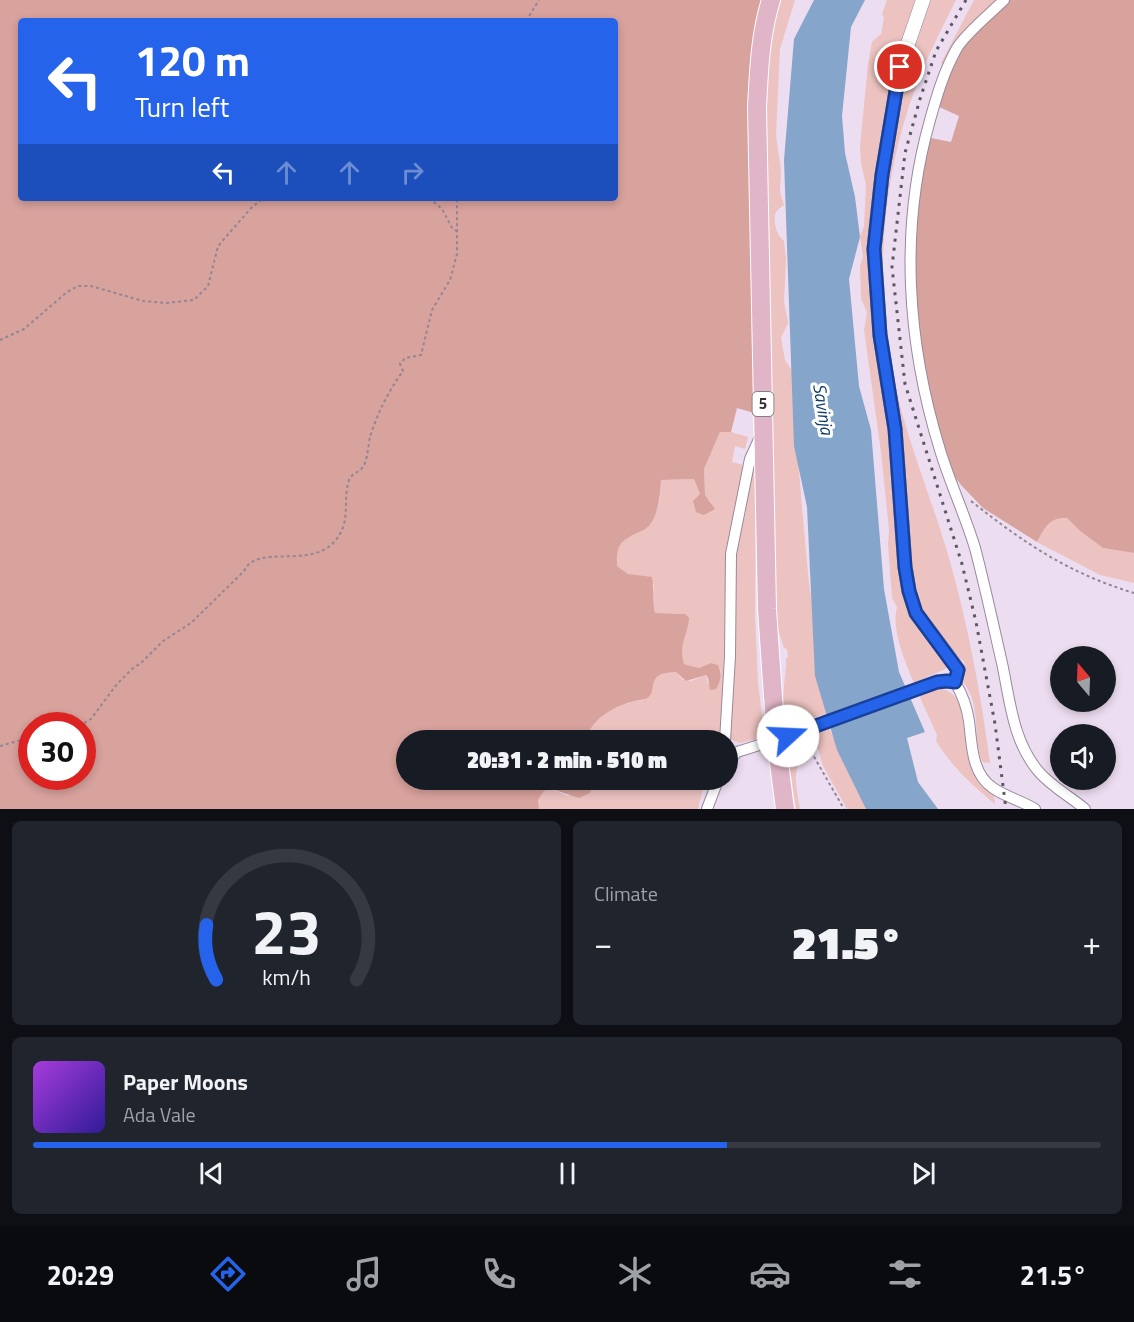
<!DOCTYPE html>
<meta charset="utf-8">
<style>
:root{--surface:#171b24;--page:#20242c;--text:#f1f3f6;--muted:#9ea1a6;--line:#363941;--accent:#2563eb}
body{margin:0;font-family:"Titillium Web",sans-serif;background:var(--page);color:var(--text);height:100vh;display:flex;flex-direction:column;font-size:22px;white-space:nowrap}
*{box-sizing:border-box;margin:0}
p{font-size:20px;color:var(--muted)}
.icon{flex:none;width:33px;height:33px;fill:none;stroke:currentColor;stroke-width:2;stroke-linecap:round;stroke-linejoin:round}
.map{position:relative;height:809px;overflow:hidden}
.panel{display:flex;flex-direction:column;gap:12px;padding:12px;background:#0d0f14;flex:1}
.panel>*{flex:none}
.top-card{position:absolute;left:18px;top:18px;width:600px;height:183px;border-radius:6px;box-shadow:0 3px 9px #0003;background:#2563eb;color:#fff;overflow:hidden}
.needle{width:39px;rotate:341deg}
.buttons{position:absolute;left:1050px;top:646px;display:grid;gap:12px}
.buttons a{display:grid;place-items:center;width:66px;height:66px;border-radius:50%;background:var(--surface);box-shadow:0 3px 9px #0003;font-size:30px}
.speed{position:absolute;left:18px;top:712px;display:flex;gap:12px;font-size:30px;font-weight:700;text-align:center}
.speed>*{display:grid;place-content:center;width:78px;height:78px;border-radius:50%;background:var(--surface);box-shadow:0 3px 9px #0003;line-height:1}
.speed .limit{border:9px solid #d22;background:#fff;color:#111}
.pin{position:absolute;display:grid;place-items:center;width:51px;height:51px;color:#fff;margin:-26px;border:3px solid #fff;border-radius:50%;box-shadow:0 2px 6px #0007}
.me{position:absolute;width:66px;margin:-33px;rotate:70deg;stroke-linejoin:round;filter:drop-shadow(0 0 4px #0008)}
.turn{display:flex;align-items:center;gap:21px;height:126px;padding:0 18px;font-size:27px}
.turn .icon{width:78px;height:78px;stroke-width:2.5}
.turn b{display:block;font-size:42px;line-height:51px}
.lanes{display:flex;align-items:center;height:57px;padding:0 18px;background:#0003;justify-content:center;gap:30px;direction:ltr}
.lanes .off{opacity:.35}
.big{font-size:45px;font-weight:800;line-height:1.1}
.panel .widget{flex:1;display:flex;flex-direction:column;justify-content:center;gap:9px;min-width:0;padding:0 21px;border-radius:9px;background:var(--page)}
.panel .dial{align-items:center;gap:0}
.dial svg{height:156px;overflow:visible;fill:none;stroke:var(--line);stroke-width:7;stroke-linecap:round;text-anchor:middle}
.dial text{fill:var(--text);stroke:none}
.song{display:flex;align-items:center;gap:18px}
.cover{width:72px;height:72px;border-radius:9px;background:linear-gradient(135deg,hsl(280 70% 55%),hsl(250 70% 35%))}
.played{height:6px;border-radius:3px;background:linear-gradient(90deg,var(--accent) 65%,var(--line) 65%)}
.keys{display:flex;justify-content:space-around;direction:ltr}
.heat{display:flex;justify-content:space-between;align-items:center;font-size:33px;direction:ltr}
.panel .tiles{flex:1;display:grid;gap:12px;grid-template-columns:1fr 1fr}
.widget:last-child{grid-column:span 2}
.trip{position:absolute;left:396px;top:730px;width:342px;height:60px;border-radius:30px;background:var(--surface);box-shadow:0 3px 9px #0003;font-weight:800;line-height:60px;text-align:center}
.menu{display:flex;height:96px;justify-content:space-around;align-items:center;background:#090b0e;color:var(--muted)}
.menu .icon{width:42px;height:42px}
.menu .current{color:var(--accent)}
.menu b{font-size:27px;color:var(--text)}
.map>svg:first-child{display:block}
.green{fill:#ecc3c0}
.forest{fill:#d8a29d;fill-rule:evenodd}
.water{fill:#86a5ca}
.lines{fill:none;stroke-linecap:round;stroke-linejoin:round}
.minor-casing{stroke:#97899c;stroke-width:12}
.tertiary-casing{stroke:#97899c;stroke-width:15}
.primary-casing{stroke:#fff;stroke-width:20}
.path{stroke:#928695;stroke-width:2;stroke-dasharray:3 3;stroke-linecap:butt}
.minor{stroke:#fff;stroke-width:10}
.tertiary{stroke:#fff;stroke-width:14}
.primary{stroke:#dfb5c7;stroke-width:18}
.rail{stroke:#5f5661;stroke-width:3;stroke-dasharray:3 6;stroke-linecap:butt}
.route-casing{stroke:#184099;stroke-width:15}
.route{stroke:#2563eb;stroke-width:10}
.labels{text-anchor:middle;stroke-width:6;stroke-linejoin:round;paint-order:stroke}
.shield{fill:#fff;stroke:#706b70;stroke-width:1.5}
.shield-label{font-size:15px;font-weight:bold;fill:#322b33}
.water-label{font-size:18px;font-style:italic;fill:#0d3a69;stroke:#fff}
</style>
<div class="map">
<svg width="1134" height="809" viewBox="0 0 1134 809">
<rect width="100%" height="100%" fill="#edddf1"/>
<!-- green -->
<g class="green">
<path d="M778 0H795L780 49 776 136 781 170 780 192 784 205C781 207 778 209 776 212 772 221 777 236 784 241L786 258 784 302 788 323 781 338 785 360 793 372 795 428 809 584 830 713 790 724C777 707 787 678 786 659L788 657 787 649 784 648 777 627 763 103 770 26Z"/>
<path d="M887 0H921L875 205 885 378 905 587 948 665 945 669 914 683C905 661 891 630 897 607L892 598 888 544 889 530 881 452 864 330 867 312 861 299 860 266 863 257 860 237 864 226 866 185 861 163 860 146 868 64 872 42 881 34 884 18 882 14Z"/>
<path d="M925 0H956C942 28 927 57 916 86 881 180 874 283 894 381 907 441 932 499 949 558 968 625 981 694 990 763L982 762C972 735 982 705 963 682L964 662 931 631 911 585 890 382 878 249 902 69Z"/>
<path d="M974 0H1000L943 65 941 63Z"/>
<path d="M720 432H731L748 437 745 449 735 446 732 462 743 465 732 531 725 597 723 699 719 741H587C589 717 622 702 644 700 653 681 653 673 676 672L683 680 691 681 706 675 708 684 721 672 718 665 711 663 699 668 684 664C680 651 681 640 688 628L685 614 655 613 652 600 654 585 628 574 617 566C617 562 615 556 616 552 620 536 649 528 656 512 661 502 660 490 661 480L694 479 700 494 714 505 705 496 704 469Z"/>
<path d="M752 462H756L755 616 758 682 763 726 756 739 740 743 732 740 729 735 733 555 746 513 744 502Z"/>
<path d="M1058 517 1067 518 1080 531 1103 548 1134 553V583L1100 575 1037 542 1048 521Z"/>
<path d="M934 687C939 688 944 689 948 691 970 702 960 751 973 770 983 785 994 782 995 804 973 786 951 766 936 741L937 735 918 693Z"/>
<path d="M828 726 859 794 870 809H847L823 766 818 749 811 744 808 734Z"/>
<path d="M801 739 809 752C789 764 797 790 800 809H796L788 754C790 746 794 743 801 739Z"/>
<path d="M595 780H705L698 809H539L538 800 544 791 551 789 568 796 594 785Z"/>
</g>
<!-- forest -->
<g class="forest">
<path d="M0 0H762L752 268 754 413 737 408 731 432H720L704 469 705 495 715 509 704 515 696 512 693 501 700 494 694 479 661 480C660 495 659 513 649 526 646 529 641 531 637 533 619 541 616 547 617 566L628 574 652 577C654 589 652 601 655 613L685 614 689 618C688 637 678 642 684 664L699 668 711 663 718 665C722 674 721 681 716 689L710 690 708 678 706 675 686 681 676 672C641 673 661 693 645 699 643 700 637 700 635 701 616 705 588 720 587 741H406V780H595L590 793 579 798 552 789 544 791 538 800 539 809H0ZM21 21H615V198H21ZM32 726H82V777H32Z"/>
<path d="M1008 0H1134V553L1103 548 1080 531 1067 518C1049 517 1045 527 1037 542L983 508 962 486 954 476 946 453 933 410 921 354 913 267 921 174 931 138 951 142 959 116 937 106 960 48Z"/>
</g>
<!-- water -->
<path class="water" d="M814 0H865L851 27 842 116 845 153 855 197 860 237 849 279 859 386 871 430 884 589 899 672 925 732 907 738 918 782 938 809H866L837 750 815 676 807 507 794 446 784 160 794 39Z"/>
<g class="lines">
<!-- minor casing -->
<g class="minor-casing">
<g id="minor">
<path d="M1004 0C991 13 966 33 957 48 944 71 937 95 930 120 899 229 907 343 940 450 950 483 965 515 975 548 985 586 993 624 1002 663 1010 701 1013 742 1039 772 1052 787 1071 797 1085 809"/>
<path d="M725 741 730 656 731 554 750 459 760 437"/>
<path d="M728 762 737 752 800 732 937 682 947 681 955 682C962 694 967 707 969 721 972 744 971 773 993 788 1006 797 1022 801 1035 809"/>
<path d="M707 809 718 780"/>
</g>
</g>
<!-- tertiary casing -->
<g class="tertiary-casing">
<path id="tertiary" d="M923 0 900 67 882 175 874 249 880 335 895 429 905 567 909 591 916 613 955 665 958 670 955 682"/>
</g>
<!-- primary casing -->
<g class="primary-casing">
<path id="primary" d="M771 0C760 35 759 71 757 107L767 609 776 740 785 809"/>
</g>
<!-- path -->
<g class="path">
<path d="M526 21 539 0"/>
<path d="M429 198 442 209 452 228 458 232"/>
<path d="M0 340 24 329 67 292 78 286H91L143 301 166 303 194 300 208 286 218 246 252 207 264 198"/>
<path d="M971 501C1024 543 1068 573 1134 593"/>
<path d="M79 726 91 719 117 684 133 668 141 663 163 641 191 623 244 571C257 543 310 570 335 541 352 521 342 502 349 480 352 473 358 473 362 468 368 461 368 445 370 437 377 414 389 390 403 371L400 364 405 358 421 355 432 310 450 280 457 254V198"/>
<path d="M805 741 844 809"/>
<path d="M0 746 32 737"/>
</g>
<!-- minor -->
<use href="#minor" class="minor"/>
<!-- tertiary -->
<use href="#tertiary" class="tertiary"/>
<!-- primary -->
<use href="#primary" class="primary"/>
<!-- rail -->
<path class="rail" d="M966 0 936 51 920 99 905 153 892 267 905 384 962 564 976 622 995 724 1006 809"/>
</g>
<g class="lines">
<!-- route casing -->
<g class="route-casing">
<path id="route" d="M788 736 937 682 947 681 955 682 958 670 916 613 909 591 905 567 895 429 880 335 874 249 882 175 900 67"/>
</g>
<!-- route -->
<use href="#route" class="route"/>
</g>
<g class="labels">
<!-- shield labels -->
<rect class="shield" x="752.5" y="392" width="21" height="24" rx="4.5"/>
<g class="shield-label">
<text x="763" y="409">5</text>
</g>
<!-- water labels -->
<g class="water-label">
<text transform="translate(823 409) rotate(81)" y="6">Savinja</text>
</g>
</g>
</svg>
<div class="buttons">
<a><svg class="needle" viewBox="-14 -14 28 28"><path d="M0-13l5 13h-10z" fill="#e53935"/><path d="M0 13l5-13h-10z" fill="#9ea1a6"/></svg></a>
<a><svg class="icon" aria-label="sound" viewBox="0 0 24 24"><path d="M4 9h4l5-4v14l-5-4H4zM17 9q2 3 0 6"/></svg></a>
</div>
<div class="speed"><div class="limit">30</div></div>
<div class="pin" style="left:900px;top:67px;background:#d93025"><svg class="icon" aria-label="arrive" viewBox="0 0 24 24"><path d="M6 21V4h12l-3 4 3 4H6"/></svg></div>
<svg class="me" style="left:788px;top:736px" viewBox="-20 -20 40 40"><circle r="19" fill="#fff"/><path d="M0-13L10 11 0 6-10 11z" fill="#2563eb"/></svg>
<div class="trip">20:31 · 2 min · 510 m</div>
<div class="top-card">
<div class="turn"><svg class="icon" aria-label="left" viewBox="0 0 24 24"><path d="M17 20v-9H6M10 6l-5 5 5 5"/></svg><div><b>120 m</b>Turn left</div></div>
<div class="lanes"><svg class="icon" aria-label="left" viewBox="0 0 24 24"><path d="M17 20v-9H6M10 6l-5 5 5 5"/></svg><svg class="icon off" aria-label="ahead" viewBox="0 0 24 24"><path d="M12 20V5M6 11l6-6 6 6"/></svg><svg class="icon off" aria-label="ahead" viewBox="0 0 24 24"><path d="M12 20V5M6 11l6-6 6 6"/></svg><svg class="icon off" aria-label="right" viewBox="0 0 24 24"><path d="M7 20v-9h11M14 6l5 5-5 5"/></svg></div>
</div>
</div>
<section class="panel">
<div class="tiles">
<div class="widget dial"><svg viewBox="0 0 100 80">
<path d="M14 69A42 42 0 1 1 86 69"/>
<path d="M14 69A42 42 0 0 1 9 41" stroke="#2563eb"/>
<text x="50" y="56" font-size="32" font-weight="700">23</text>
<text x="50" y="72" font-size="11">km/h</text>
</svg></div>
<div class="widget"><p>Climate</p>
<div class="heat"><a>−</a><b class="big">21.5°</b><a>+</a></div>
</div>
<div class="widget">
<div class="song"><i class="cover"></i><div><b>Paper Moons</b><p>Ada Vale</p></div></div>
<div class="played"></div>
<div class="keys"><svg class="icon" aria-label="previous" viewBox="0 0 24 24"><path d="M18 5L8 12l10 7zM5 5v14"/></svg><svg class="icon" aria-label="pause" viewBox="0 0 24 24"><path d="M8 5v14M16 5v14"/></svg><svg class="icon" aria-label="next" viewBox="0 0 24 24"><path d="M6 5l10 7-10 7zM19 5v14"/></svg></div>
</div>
</div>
</section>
<nav class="menu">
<b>20:29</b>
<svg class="icon current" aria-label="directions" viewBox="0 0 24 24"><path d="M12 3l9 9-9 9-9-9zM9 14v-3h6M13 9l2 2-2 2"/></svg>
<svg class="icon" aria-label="music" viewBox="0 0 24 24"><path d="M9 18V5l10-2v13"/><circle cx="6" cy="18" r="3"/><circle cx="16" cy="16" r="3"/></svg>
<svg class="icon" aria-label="phone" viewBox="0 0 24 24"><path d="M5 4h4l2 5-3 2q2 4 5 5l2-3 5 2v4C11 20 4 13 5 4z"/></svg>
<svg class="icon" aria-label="climate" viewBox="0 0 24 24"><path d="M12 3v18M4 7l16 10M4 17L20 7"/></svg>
<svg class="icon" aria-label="car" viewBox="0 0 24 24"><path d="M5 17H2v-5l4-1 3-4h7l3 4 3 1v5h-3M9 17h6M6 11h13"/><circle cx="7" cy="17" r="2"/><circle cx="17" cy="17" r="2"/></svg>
<svg class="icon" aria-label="filters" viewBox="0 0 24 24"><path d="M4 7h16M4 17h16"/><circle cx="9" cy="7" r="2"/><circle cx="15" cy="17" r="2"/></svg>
<b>21.5°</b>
</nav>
